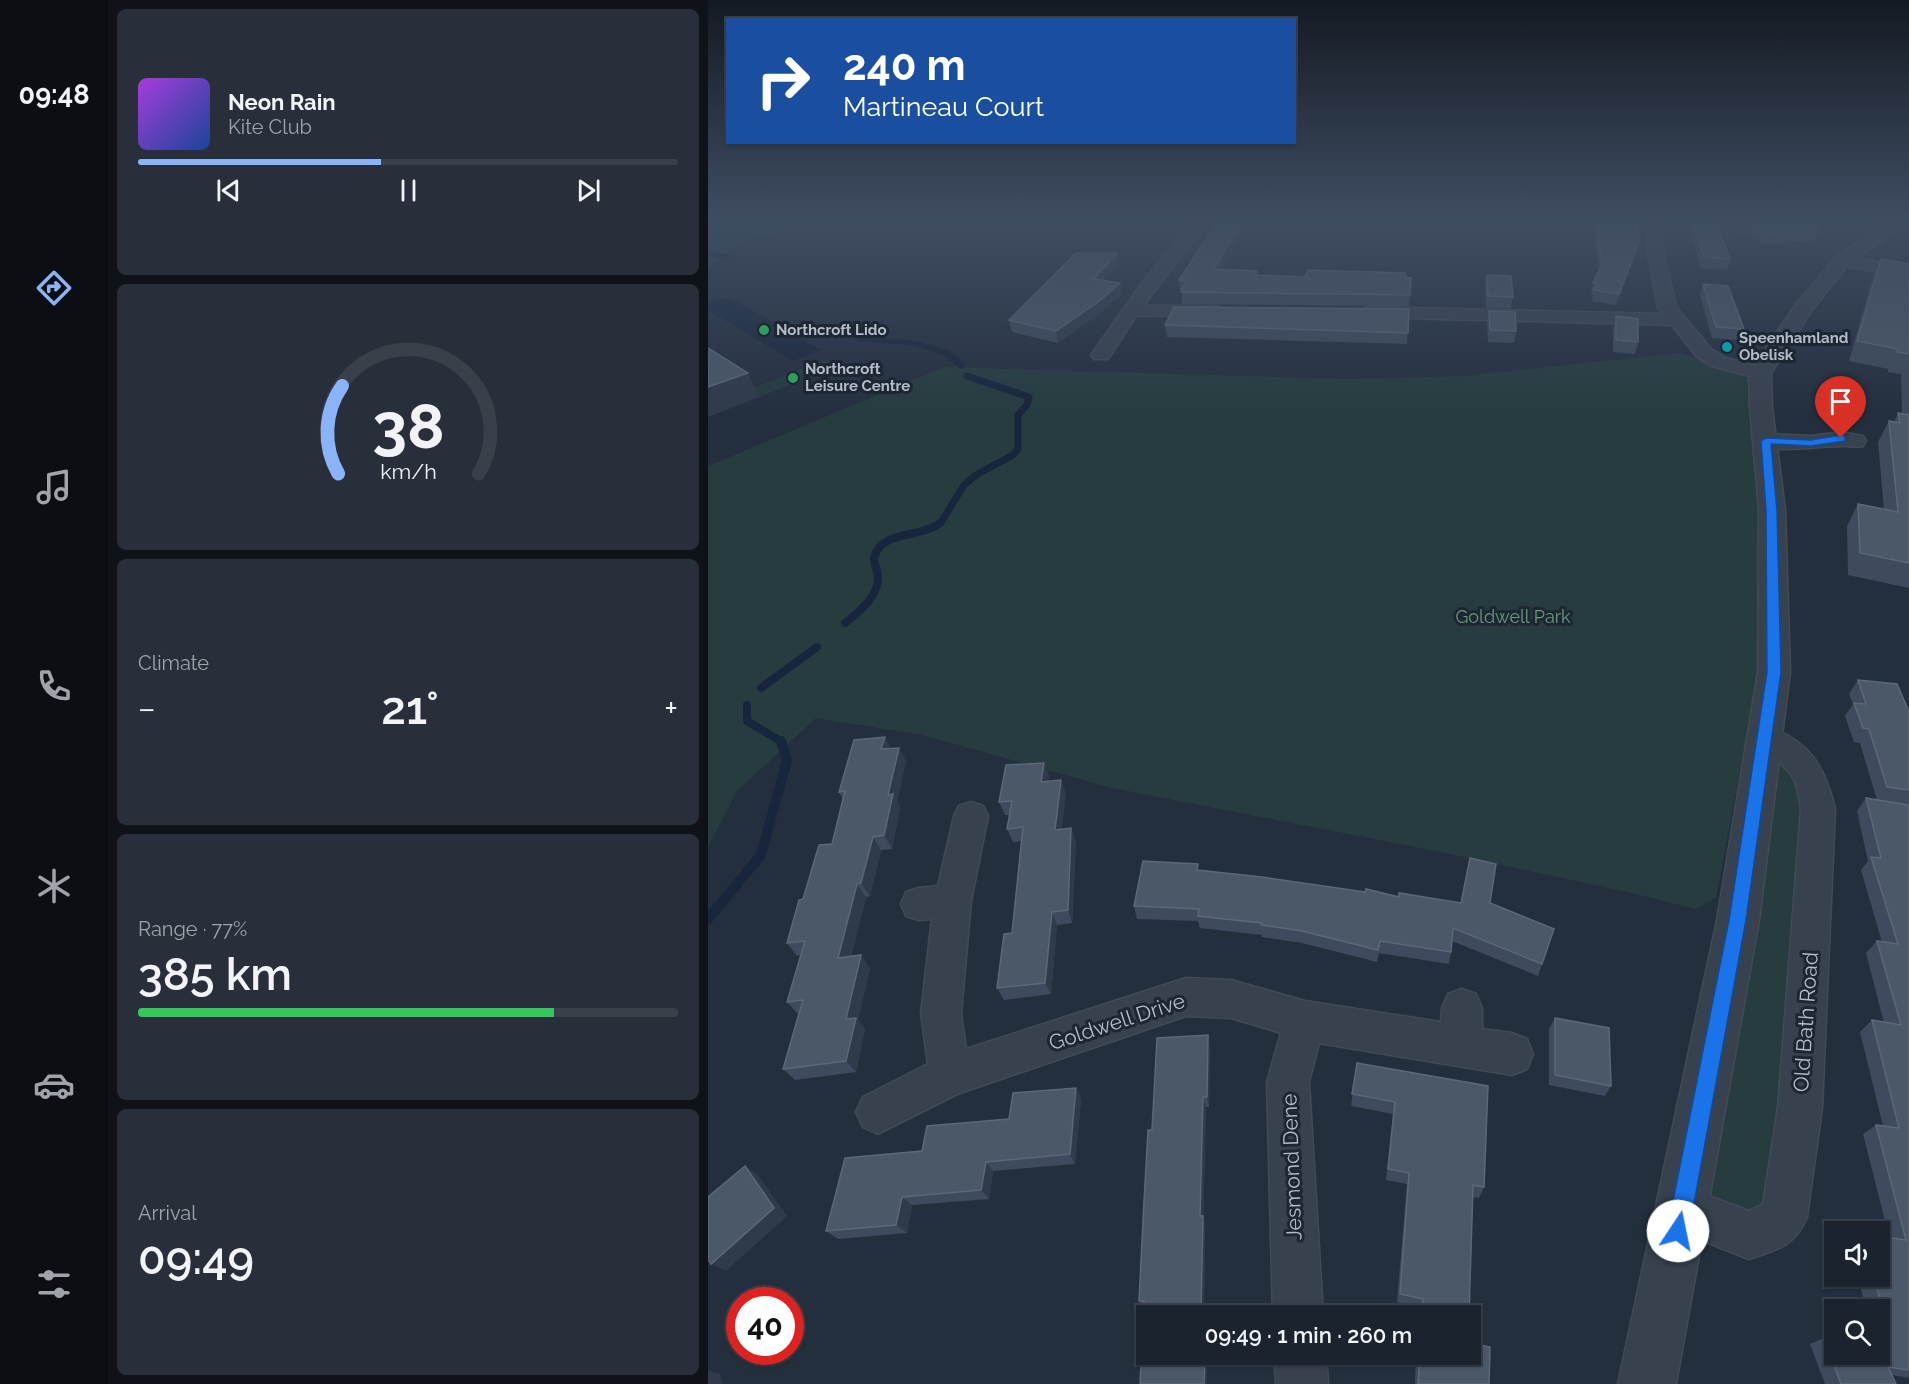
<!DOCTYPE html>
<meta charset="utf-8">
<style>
:root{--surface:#1b232e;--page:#282f3a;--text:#f1f3f6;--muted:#a0a4aa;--line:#39404a;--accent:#8ab4f8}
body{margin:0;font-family:Raleway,sans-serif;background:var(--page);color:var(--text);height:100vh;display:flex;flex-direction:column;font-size:22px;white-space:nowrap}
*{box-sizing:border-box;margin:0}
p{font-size:20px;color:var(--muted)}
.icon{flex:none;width:33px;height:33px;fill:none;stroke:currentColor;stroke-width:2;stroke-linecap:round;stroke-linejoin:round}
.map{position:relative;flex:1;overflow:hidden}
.drawer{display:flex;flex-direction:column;gap:9px;padding:9px;background:#0f1319;width:600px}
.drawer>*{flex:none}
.hud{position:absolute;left:18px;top:18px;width:570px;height:126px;border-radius:0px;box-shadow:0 2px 4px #0004,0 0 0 2px var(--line);background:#1a4fa0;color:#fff;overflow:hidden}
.controls{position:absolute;left:1116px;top:1221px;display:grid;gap:12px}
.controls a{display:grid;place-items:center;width:66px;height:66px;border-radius:0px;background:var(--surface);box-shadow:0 2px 4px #0004,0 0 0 2px var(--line);font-size:30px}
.speed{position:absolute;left:18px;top:1287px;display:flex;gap:12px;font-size:30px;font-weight:700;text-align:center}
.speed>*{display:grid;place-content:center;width:78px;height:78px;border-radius:50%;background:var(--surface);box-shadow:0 2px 4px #0004,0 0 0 2px var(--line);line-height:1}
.speed .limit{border:9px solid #d22;background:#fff;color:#111}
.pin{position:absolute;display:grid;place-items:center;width:51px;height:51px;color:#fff;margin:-62px -26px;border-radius:50% 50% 50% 0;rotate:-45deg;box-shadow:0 0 6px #0007}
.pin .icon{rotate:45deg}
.me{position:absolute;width:66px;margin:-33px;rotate:11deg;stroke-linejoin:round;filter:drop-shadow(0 0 4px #0008)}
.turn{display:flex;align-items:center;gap:21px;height:126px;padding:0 18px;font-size:27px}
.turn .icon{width:78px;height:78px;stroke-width:2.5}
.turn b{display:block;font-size:42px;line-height:51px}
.big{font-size:45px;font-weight:600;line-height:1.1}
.drawer .card{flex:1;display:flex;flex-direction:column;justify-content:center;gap:9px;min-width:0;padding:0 21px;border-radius:9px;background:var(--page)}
.drawer .dial{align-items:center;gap:0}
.dial svg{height:156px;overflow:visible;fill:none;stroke:var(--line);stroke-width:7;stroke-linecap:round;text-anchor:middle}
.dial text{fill:var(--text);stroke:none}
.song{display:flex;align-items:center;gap:18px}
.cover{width:72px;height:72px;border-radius:9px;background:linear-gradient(135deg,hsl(280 70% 55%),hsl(220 70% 35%))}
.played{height:6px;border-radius:3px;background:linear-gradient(90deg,var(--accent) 45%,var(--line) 45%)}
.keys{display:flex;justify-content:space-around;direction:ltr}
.heat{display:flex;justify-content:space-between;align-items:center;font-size:33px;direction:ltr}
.charge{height:9px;border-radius:4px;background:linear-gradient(90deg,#34c759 77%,var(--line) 0)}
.trip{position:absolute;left:428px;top:1305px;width:345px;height:60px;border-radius:0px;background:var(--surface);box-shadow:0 2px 4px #0004,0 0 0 2px var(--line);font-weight:600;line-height:60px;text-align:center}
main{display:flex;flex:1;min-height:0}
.dock{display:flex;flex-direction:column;width:108px;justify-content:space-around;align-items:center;background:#0b0e12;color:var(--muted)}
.dock .icon{width:42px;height:42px}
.dock .current{color:var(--accent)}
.dock b{font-size:27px;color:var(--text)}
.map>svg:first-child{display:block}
.green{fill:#263c3f}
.water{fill:#17263c}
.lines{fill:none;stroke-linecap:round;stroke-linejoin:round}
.stream-far3{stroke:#17263c;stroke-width:5}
.stream-far2{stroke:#17263c;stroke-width:7}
.stream-far1{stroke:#17263c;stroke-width:8}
.stream{stroke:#17263c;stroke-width:10}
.minor-casing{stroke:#414a57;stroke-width:3}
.tertiary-casing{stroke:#414a57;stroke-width:3}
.minor{fill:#38414e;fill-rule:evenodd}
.tertiary{fill:#38414e;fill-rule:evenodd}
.wall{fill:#3f4b5c}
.shaded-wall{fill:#2f3b4b}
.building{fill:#4b5868;stroke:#5c6777;stroke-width:1.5}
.route{fill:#1a73e8;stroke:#114b97;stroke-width:1.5}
.leisure-dot{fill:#2e9e5b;stroke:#1d2633;stroke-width:2}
.culture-dot{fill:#0f9aa8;stroke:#1d2633;stroke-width:2}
.labels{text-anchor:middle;stroke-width:6;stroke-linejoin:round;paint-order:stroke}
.far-poi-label{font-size:15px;font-weight:bold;fill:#b4bcc9;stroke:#1d2633;text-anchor:start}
.park-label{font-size:18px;fill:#6b9a76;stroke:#1d2633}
.near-street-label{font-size:21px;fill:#b4bcc9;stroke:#1d2633}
</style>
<main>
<nav class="dock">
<b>09:48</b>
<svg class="icon current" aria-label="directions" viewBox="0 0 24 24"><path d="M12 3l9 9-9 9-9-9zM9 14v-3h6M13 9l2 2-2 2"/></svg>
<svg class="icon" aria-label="music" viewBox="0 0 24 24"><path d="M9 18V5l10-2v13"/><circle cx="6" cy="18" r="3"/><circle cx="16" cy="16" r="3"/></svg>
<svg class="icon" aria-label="phone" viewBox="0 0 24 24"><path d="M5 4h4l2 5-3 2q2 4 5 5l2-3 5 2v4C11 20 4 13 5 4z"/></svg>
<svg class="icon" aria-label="climate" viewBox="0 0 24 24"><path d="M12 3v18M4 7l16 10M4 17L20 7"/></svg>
<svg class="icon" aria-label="car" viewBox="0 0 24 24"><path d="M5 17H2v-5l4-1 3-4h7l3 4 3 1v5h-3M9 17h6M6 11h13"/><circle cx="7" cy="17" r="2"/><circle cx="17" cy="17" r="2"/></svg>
<svg class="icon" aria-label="filters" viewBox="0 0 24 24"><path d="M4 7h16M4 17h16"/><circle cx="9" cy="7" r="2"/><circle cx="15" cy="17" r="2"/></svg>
</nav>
<section class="drawer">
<div class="card">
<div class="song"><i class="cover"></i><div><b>Neon Rain</b><p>Kite Club</p></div></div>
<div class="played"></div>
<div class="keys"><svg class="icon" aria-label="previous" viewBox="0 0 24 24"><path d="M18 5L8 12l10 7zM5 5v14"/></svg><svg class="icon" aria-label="pause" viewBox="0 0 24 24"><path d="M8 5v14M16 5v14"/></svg><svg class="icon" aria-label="next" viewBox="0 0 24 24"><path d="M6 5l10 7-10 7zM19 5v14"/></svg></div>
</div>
<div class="card dial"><svg viewBox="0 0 100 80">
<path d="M14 69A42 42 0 1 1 86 69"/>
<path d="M14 69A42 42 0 0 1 16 24" stroke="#8ab4f8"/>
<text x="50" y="56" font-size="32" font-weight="700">38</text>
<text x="50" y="72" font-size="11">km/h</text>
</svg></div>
<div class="card"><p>Climate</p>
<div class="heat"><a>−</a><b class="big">21°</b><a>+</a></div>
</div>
<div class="card"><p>Range · 77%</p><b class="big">385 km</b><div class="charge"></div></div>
<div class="card"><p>Arrival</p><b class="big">09:49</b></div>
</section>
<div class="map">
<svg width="1201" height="1384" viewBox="0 0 1201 1384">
<rect width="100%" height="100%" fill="#242f3e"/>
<!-- green -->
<g class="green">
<path d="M0 221H101L78 231 37 240 20 251 0 269Z"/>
<path d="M973 353 1044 380 1054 507 1051 668 1008 898 987 909 920 892 723 850 404 788 215 735 108 718 29 791 0 847V466L236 367 640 379 755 376Z"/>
<path d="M118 360 130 366 16 411 0 400V364L40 390Z"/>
<path d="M1057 739 1095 765 1074 1216 978 1208Z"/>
</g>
<!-- water -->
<path class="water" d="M20 297H21L113 350 85 361 0 310V303Z"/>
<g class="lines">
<!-- stream-far3 -->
<g class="stream-far3">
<path d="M0 253 24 258"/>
<path d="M152 339 207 343 241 354"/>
</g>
<!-- stream-far2 -->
<g class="stream-far2">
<path d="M238 353 253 365"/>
<path d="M232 524 256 485 268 475 305 455 310 449V415L319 405 321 397 259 376"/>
</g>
<!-- stream-far1 -->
<g class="stream-far1">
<path d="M137 623C150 613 171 596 170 577 170 571 166 565 166 558 173 529 214 539 233 522"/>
<path d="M53 688 109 647"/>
<path d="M39 705V721L74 742"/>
</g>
<!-- stream -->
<path class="stream" d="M0 919 53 855 79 760 73 741"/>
<!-- minor casing -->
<g class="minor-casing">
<g id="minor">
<path d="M485 221H500L435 306H506L512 307 515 311 512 315 428 316 400 359H386L383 355 434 283Z"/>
<path d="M940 221H954L955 249 968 307 1003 349 1018 358 1059 369 1062 373 1059 377 1052 379 1004 366 989 357 964 325 662 317 656 316 653 312 656 308 662 307 955 314 950 308 939 249Z"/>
<path d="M990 221H1037L1060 227 1063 230 1055 235C1043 232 996 227 990 221Z"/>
<path d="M1134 256 1201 268V278L1128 264 1126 261 1128 258Z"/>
<path d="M1133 432 1155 436 1158 441 1155 446C1146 448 1140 445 1131 446 1104 447 1077 452 1050 446L1047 441 1050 436 1058 434 1103 436Z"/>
<path d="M1057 726C1101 740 1117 766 1127 809L1114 1108 1099 1217C1087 1246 1069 1250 1041 1259L957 1226 951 1209 957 1192 974 1186 1041 1211 1055 1204 1070 1108 1093 809C1091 798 1090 785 1084 776 1074 759 1051 755 1041 738L1046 730Z"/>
<path d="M263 802 275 806 280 816 263 901 253 1013 258 1049 478 978 523 980 597 1001 733 1022 734 1008 740 994 754 989 768 994 774 1008V1029L804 1033 819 1039 825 1054 819 1069 804 1075 611 1043 601 1082 615 1316H565L559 1082 573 1033 523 1018 478 1016 252 1093 170 1134 155 1127 148 1112 155 1097 220 1064 213 1013 224 919 211 920 198 916 193 904 198 892 211 888 230 886 246 816 251 806Z"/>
<path d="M566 1354H618L620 1384H568Z"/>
</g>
</g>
<!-- tertiary casing -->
<g class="tertiary-casing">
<path id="tertiary" d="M1181 221H1201L1140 265 1104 310 1063 373 1064 407 1077 510 1082 672 1051 920 968 1384H910L1009 920 1050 672 1051 510 1042 407 1041 373 1089 303 1128 257Z"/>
</g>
<!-- minor -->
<use href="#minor" class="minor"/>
<!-- tertiary -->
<use href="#tertiary" class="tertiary"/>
</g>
<!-- wall -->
<g class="wall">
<path d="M510 221H540L513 269 549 275 597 277 703 278 701 306 474 304V291H472L471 280Z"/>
<path d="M884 221H928L930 250 908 305 884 301 885 295H883L885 283 891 271Z"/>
<path d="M978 221H1007L1022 259 1019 270 993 268Z"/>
<path d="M1047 221H1105L1111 230 1107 241 1056 244 1042 235 1045 224 1060 226 1061 225Z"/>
<path d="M409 253 411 264 396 281 412 283 413 294 392 313 350 343 304 332 301 320Z"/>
<path d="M1173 259 1201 264V588L1140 575 1139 526 1150 504 1176 510 1170 442 1181 421 1186 422 1190 413 1194 414 1193 374 1180 372V369L1141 361 1165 277Z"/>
<path d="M779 275 805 297 803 308H778L777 287Z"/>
<path d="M995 284 1036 329 1032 340 1004 338 992 295Z"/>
<path d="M701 309 699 344 459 337 457 325Z"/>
<path d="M781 311 808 331 806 343 780 342 779 323Z"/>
<path d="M908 316 930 342 927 354 905 352V328Z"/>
<path d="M1150 680 1201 712V805L1188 803 1201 808V1378L1184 1375 1188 1384H1117L1102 1344 1116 1338 1172 1354V1310H1158L1150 1276H1172L1181 1237 1155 1134 1168 1125 1175 1126 1152 1032 1164 1020 1176 1023 1158 953 1169 941 1174 942 1153 870 1160 861 1149 811 1158 798 1169 800 1152 743 1146 742 1137 716 1145 704 1141 694Z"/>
<path d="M177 737 182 748 198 761 189 801 192 808 184 849 173 850 162 896 158 897 143 956 162 968 150 1020 157 1029 148 1072 87 1080 75 1069 90 1014 79 1002 93 955 89 956 79 943 95 899 124 844 135 799 131 792Z"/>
<path d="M336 763 341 776 340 781 353 780 358 794 353 829 368 841 364 923 349 925 343 994 296 1000 289 988 304 933 313 841 305 842 299 829 302 815H297L291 802Z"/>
<path d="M491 871 691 897 753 903H782L834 964 830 976 744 941 743 952 741 964 671 953 669 962 594 943 554 937V935L492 928 490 921 429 919 426 906Z"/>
<path d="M847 1018 903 1086 897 1096 841 1085V1029Z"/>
<path d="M500 1035 502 1046 501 1107H498L495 1217 497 1224 496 1305H497L500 1312V1316H438V1354H499V1384H432L436 1308 431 1301 436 1202 440 1130H444L449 1038Z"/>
<path d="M649 1063 776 1187 771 1198 765 1197 761 1316H711L712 1307 689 1302 699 1184 678 1180 685 1114 643 1106Z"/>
<path d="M368 1088 373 1099 367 1164 285 1171 281 1199 204 1205 199 1233 130 1239 118 1231 214 1151 301 1119Z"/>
<path d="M708 1354H762L781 1384H707Z"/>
</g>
<!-- shaded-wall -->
<g class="shaded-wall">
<path d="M534 221H540L507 280 506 269Z"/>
<path d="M932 239 930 250 908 305 911 294Z"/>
<path d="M409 253 411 264 387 291 386 279Z"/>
<path d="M412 283 413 294 392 313 350 343 348 331Z"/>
<path d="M40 373 51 397 0 417V387Z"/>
<path d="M177 737 184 751 173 749Z"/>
<path d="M191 748 198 761 189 801 192 808 184 849 176 835 180 795Z"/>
<path d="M336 763 341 776 338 795 333 782Z"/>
<path d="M353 780 358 794 352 843 347 830Z"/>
<path d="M363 828 368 841 364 923 360 910Z"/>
<path d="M165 837 173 850 162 896 153 883Z"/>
<path d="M149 884 158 897 140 970 130 958Z"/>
<path d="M344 912 349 925 343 994 337 983Z"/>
<path d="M153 955 162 968 150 1020 157 1029 148 1072 138 1061V1019Z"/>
<path d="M500 1035 502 1046 501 1107 499 1097Z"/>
<path d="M368 1088 373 1099 367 1164 362 1154Z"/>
<path d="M495 1097 498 1107 495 1217 497 1224 496 1312 493 1306 492 1216Z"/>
<path d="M278 1162 285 1171 281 1199 273 1190Z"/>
<path d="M37 1166 50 1175 79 1216 18 1271 3 1264Z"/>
<path d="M194 1197 204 1205 199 1233 188 1225Z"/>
<path d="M497 1305 500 1312V1316H497Z"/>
<path d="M497 1354H499V1384H496Z"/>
<path d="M0 1370 12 1374 14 1384H0Z"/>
</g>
<!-- building -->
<g class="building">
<path d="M510 221H534L506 269 549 271 547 275 597 277 599 270 697 273V277L703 278 702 295 473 292 479 280H471Z"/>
<path d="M888 221H928L932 239 911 294 886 290 889 284 885 283 894 264Z"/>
<path d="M984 221H1007L1022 259 996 257Z"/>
<path d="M1067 221H1105L1111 230 1059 234 1045 224 1060 226Z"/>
<path d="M368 253H409L386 279 412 283 390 302 348 331 301 320Z"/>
<path d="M1173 259 1201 264V354L1189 352 1190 349 1149 341Z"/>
<path d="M779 275 803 276 805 297 780 296Z"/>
<path d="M995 284 1020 286 1036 329 1008 327Z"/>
<path d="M466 307 701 309 700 333 457 325Z"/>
<path d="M781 311 807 312 808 331 782 330Z"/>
<path d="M908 316 930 319V342L908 340Z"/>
<path d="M0 348 40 373 0 387Z"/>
<path d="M1190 413 1201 415V563L1152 553 1150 504 1190 512 1181 421 1192 423Z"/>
<path d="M1150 680 1189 684 1201 712V790L1179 787 1161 729 1155 728 1146 703 1158 704Z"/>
<path d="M177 737 173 749 191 748 180 795 185 794 176 835 165 837 153 883 149 884 130 958 153 955 138 1019 148 1018 138 1061 75 1069 95 1000 79 1002 97 941 79 943 91 900 95 899 111 845 124 844 137 791 131 792 146 740Z"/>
<path d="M336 763 333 782 353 780 347 830 363 828 360 910 344 912 337 983 289 988 296 934 304 933 315 827 299 829 304 801 291 802 298 765Z"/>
<path d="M1158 798 1200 805 1201 808V1370L1180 1367 1188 1384H1133L1116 1338 1126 1337V1354H1172V1333H1180L1166 1276H1172V1236L1198 1240 1168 1125 1191 1128 1164 1020 1193 1025 1169 941 1190 944 1163 857 1173 858Z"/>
<path d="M762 858 788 864 782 903 846 929 834 964 745 928 743 952 672 941 670 950 594 931 553 925 554 923 490 916 491 909 426 906 435 861 490 864 489 870 554 877 657 892 658 889 691 897V893L753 903Z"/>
<path d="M847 1018 901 1028 903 1086 847 1075Z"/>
<path d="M500 1035 499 1097H495L492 1216H495L493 1306 497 1305V1316H438V1354H497L496 1384H432L436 1301H431L436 1202 440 1130H444L449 1038Z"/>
<path d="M649 1063 780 1086 776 1187 765 1185 761 1316H714L715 1299 692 1294 701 1173 680 1169 687 1102 644 1094Z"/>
<path d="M368 1088 362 1154 278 1162 273 1190 194 1197 188 1225 118 1231 137 1158 214 1151 219 1126 301 1119 305 1093Z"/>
<path d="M37 1166 66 1208 3 1264 0 1259V1197Z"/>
<path d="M762 1343 782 1347 781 1384H710L712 1354H762Z"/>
</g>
<!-- sky -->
<linearGradient id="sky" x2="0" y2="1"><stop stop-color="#141a22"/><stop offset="0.53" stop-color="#3f4d63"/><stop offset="1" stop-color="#3f4d63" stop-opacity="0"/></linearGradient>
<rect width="1201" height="415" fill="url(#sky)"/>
<!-- route -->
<path class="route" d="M1133 435 1137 436V441L1103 446 1063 444 1069 510 1073 672 1038 920 981 1231 977 1239 970 1242 962 1239 959 1231 1021 920 1059 672 1058 510 1053 441 1058 438 1103 440Z"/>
<!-- markers -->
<g class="leisure-dot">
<circle cx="56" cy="330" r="6"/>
<circle cx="85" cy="378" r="6"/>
</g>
<circle class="culture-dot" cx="1019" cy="347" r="6"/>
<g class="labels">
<!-- far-poi labels -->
<g class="far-poi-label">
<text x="68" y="335">Northcroft Lido</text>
<text x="1031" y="343">Speenhamland<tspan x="1031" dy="17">Obelisk</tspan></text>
<text x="97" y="374">Northcroft<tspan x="97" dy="17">Leisure Centre</tspan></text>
</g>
<!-- park labels -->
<g class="park-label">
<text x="805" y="623">Goldwell Park</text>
</g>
<!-- near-street labels -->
<g class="near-street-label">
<text transform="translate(409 1022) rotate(-18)" y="7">Goldwell Drive</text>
<text transform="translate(1098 1022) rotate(-86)" y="7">Old Bath Road</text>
<text transform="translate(584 1167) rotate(-92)" y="7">Jesmond Dene</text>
</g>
</g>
</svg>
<div class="controls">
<a><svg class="icon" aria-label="sound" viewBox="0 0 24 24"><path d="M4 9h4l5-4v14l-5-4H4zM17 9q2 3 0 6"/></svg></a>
<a><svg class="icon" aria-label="search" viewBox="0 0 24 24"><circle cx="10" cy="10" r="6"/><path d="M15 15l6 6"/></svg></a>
</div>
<div class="speed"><div class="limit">40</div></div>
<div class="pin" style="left:1133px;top:438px;background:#d93025"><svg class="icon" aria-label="arrive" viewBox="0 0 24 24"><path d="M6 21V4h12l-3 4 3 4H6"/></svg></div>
<svg class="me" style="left:970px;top:1231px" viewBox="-20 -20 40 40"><circle r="19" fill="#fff"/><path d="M0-13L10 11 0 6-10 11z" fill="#1a73e8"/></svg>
<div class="trip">09:49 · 1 min · 260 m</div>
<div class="hud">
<div class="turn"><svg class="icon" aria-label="right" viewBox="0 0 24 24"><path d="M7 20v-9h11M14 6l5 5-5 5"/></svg><div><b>240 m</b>Martineau Court</div></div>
</div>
</div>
</main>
